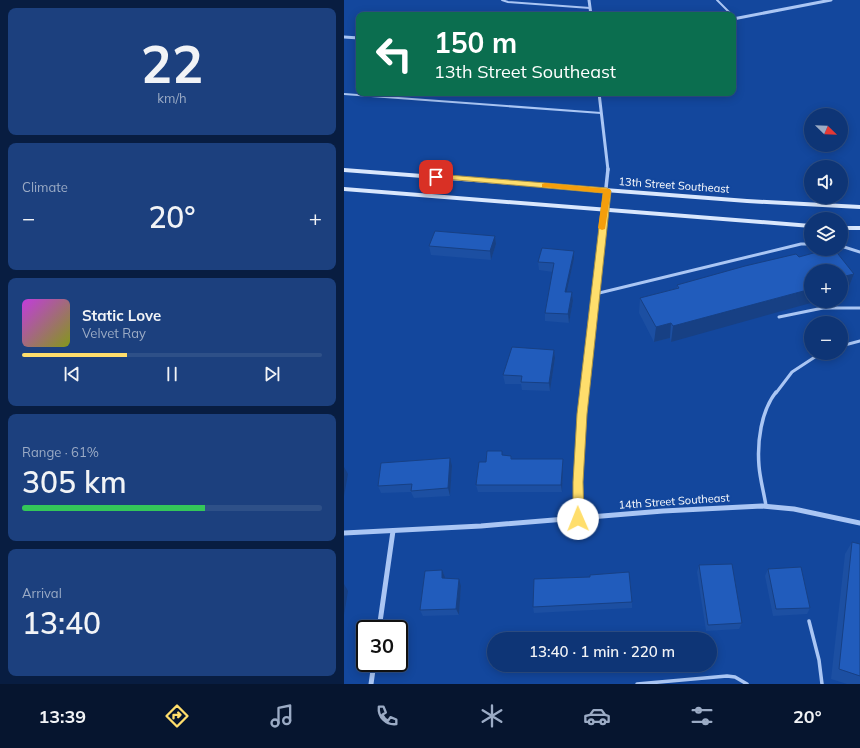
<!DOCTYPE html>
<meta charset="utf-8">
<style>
:root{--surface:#0e3576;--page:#1c407e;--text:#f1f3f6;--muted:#9babc5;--line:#2e5088;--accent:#ffde6c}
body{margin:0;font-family:Mulish,sans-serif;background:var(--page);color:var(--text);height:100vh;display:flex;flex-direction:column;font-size:15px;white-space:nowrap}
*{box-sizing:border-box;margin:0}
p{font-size:13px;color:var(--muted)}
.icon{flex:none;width:22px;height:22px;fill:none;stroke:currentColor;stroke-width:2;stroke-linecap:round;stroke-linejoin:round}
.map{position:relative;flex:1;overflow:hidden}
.details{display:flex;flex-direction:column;gap:8px;padding:8px;background:#081d41;width:344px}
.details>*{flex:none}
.hud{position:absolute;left:12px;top:12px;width:380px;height:84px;border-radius:8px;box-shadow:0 2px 10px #0003,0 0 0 1px var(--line);background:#0b6e4f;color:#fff;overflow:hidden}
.needle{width:26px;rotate:113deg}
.fabs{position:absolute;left:460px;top:108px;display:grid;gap:8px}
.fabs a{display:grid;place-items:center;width:44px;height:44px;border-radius:50%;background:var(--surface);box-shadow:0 2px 10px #0003,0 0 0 1px var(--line);font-size:20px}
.speed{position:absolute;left:12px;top:620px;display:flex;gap:8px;font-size:20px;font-weight:700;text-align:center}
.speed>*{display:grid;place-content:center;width:52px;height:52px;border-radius:50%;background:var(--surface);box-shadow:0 2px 10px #0003,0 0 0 1px var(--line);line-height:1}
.speed .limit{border:2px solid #111;border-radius:6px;background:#fff;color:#111}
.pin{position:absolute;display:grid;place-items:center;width:34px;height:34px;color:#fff;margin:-17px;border-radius:8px;box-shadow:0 2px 6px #0006}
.me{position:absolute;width:44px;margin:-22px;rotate:359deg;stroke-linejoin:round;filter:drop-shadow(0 0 3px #0008)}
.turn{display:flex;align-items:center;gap:14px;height:84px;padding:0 12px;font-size:18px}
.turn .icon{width:52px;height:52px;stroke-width:2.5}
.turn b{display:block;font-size:28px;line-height:34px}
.big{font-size:30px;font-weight:600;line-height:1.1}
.details .widget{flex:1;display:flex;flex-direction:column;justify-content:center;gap:6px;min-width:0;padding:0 14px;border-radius:8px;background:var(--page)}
.details .dial{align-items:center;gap:0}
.dial b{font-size:52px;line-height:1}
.song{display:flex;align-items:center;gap:12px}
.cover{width:48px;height:48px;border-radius:6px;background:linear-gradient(135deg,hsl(290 70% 55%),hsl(70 70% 35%))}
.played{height:4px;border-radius:2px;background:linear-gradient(90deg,var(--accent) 35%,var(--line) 35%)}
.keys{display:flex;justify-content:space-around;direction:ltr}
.heat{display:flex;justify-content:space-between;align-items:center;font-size:22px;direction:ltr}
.charge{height:6px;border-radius:3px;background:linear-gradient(90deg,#34c759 61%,var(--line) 0)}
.trip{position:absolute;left:143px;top:632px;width:230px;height:40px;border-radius:20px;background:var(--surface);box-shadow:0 2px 10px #0003,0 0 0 1px var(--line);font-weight:600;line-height:40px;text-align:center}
.tab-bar{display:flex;height:64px;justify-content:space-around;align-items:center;background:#06152f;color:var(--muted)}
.tab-bar .icon{width:28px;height:28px}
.tab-bar .current{color:var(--accent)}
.tab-bar b{font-size:18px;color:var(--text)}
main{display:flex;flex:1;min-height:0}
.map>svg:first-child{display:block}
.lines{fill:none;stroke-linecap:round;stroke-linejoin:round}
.lane-far2{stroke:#aac6f4;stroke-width:2}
.lane-far1{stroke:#aac6f4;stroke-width:3}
.lane{stroke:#aac6f4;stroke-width:3.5}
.street-far2{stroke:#aac6f4;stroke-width:3}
.street-far1{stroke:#aac6f4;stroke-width:3.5}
.street{stroke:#aac6f4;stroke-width:5}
.secondary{fill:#d9e7fd;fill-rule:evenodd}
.wall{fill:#1c4fa2}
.shaded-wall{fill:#174084}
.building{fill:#215cbc;stroke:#174084}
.route{fill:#ffde6c;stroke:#a69046}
.slow{fill:#f59e0b}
.labels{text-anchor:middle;stroke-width:4;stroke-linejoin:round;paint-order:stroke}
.street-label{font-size:11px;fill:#fff;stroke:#13479d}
</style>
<main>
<section class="details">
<div class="widget dial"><b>22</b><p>km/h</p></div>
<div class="widget"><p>Climate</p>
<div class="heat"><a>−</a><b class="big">20°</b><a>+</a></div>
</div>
<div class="widget">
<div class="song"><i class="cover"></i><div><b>Static Love</b><p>Velvet Ray</p></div></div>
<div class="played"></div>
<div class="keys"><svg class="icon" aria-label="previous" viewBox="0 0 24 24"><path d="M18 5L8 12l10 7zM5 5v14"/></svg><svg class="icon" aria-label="pause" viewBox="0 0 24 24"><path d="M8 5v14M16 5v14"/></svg><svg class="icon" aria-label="next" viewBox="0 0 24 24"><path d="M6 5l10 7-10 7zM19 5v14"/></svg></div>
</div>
<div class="widget"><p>Range · 61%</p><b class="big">305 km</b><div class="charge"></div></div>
<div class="widget"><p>Arrival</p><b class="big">13:40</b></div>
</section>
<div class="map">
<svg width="516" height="684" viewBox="0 0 516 684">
<rect width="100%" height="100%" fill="#13479d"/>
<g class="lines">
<!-- lane-far2 -->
<g class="lane-far2">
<path d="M158 0 164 2 246 8"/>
<path d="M373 0 388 15"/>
<path d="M0 94 257 113"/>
</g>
<!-- lane-far1 -->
<g class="lane-far1">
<path d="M497 246 516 252"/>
<path d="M251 294 457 244H467"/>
<path d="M435 317 479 308H516"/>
<path d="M497 346 516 341"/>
<path d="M432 393 448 372 477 353"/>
</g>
<!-- lane -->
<g class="lane">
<path d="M422 506C420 493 416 479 415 466 413 442 417 411 432 392"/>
<path d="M465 621 475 660 478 684"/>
<path d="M293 684 383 676 391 677 403 684"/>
</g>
<!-- street-far2 -->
<g class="street-far2">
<path d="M245 0 247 15"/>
<path d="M389 19 487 0"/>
<path d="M0 37 15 38"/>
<path d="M255 93 264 170"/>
</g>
<!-- street-far1 -->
<path class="street-far1" d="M240 393 264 169"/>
<!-- street -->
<g class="street">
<path d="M234 519V481L240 392"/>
<path d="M0 533 137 526 319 511 418 506 450 509 516 523"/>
<path d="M35 629 49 531"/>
<path d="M27 684 30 663"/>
</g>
<!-- secondary -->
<g class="secondary">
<path d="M0 168 403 199 516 205V209L403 203 0 172Z"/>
<path d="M0 187 467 224V228L0 191Z"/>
<rect x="497" y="226" width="19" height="4"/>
</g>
</g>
<!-- wall -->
<g class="wall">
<path d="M151 236 152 244 147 260 87 255 85 246Z"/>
<path d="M230 251V259L223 292H228L229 301 225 323 201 321V313L209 272 195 270 194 262Z"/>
<path d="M455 257 510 274 504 289 497 271 327 342 326 338 310 342 295 313 296 298 333 288V285Z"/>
<path d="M210 350 211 358 206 391 178 390 177 384H161L159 375Z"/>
<path d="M159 456H167L168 459H219V467L218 492H134L132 485 142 462Z"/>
<path d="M108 466 106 496 70 498 67 492 37 493 34 486Z"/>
<path d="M508 542 516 544V684H503L487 679 501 554Z"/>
<path d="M355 565 398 623 395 629 362 631 353 572Z"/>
<path d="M424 569 466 608 463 614 429 616 421 576Z"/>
<path d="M98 570 101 577V578L117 586 115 615 79 616 76 610Z"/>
<path d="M288 602V608L190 613 189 607Z"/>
</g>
<!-- shaded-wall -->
<g class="shaded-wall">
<path d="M151 236 152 244 147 260 146 251Z"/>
<path d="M230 251V259L221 300V292Z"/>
<path d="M510 274 504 289 497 291V277Z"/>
<path d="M467 289V301H474L327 342 329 326Z"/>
<path d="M228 292 229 301 225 323 224 314Z"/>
<path d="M327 323 326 338 310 342 312 327Z"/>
<path d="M210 350 211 358 206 391 205 383Z"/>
<path d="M106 458 108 466 106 496 104 488Z"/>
<path d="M219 459V467L218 492 217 485Z"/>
<path d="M0 467 4 474 0 496Z"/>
<path d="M98 570 101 577 100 584 98 578Z"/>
<path d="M115 579 117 586 115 615 112 609Z"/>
<path d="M0 584 4 591 0 615Z"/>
</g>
<!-- building -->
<g class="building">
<path d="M91 231 151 236 146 251 85 246Z"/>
<path d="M198 248 230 251 221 292H228L224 314 201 313 210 263 194 262Z"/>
<path d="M484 249H490L510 274 497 277V271H467V289L329 326 327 323 312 327 296 298 335 288 333 285 401 266 452 254 455 257Z"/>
<path d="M168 347 210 350 205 383 177 382 178 376 159 375Z"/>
<path d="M143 451H158V455L167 456V459H219L217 485H132L135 462H142Z"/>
<path d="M106 458 104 488 67 491 68 484 34 486 37 463Z"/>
<path d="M508 542 516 544V676L495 669Z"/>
<path d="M388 564 398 623 364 625 355 565Z"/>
<path d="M457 567 466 608 432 609 424 569Z"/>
<path d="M98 570V578L115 579 112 609 76 610 81 571Z"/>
<path d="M285 572 288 602 189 607 190 579 246 577V575Z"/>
</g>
<!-- route -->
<path class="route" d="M92 174 263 188 267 191 243 414 239 482 240 519 238 522 234 524 231 522 229 519V482L233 414 259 193 90 178 89 177Z"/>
<!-- slow -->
<path class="slow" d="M201 183 266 189 267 191 261 229 258 230 254 228 259 193 198 187V184Z"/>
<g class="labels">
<!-- street labels -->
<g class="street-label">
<text transform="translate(330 185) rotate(4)" y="4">13th Street Southeast</text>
<text transform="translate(330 501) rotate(-4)" y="4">14th Street Southeast</text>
</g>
</g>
</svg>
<div class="fabs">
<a><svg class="needle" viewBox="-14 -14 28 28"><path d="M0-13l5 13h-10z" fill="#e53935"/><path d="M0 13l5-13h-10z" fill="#9babc5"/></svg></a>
<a><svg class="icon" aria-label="sound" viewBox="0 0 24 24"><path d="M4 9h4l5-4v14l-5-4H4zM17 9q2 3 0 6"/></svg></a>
<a><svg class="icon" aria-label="layers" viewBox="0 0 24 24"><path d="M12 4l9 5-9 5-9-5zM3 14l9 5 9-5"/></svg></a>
<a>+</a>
<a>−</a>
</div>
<div class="speed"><div class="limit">30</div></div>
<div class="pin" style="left:92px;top:177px;background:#d93025"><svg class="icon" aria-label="arrive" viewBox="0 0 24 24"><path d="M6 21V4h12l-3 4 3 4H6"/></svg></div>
<svg class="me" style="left:234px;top:519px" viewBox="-20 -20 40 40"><circle r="19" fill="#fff"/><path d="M0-13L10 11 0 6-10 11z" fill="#ffde6c"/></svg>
<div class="trip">13:40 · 1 min · 220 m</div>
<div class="hud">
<div class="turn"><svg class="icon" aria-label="left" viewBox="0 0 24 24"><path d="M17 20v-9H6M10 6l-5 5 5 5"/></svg><div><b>150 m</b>13th Street Southeast</div></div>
</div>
</div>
</main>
<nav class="tab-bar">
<b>13:39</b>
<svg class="icon current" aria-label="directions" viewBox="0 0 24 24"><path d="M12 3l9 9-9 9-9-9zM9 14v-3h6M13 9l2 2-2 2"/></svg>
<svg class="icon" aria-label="music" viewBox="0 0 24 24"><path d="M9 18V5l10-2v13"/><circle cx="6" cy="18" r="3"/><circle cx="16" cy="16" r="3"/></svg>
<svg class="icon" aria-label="phone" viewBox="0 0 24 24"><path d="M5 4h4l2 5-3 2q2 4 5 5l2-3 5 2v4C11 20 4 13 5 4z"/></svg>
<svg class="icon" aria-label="climate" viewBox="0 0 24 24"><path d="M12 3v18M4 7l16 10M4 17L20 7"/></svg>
<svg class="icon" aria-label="car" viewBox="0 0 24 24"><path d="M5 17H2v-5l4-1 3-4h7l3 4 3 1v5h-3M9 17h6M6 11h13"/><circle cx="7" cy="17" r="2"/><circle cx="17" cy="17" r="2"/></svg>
<svg class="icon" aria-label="filters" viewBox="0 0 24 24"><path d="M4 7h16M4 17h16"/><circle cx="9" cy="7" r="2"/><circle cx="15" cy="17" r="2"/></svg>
<b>20°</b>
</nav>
